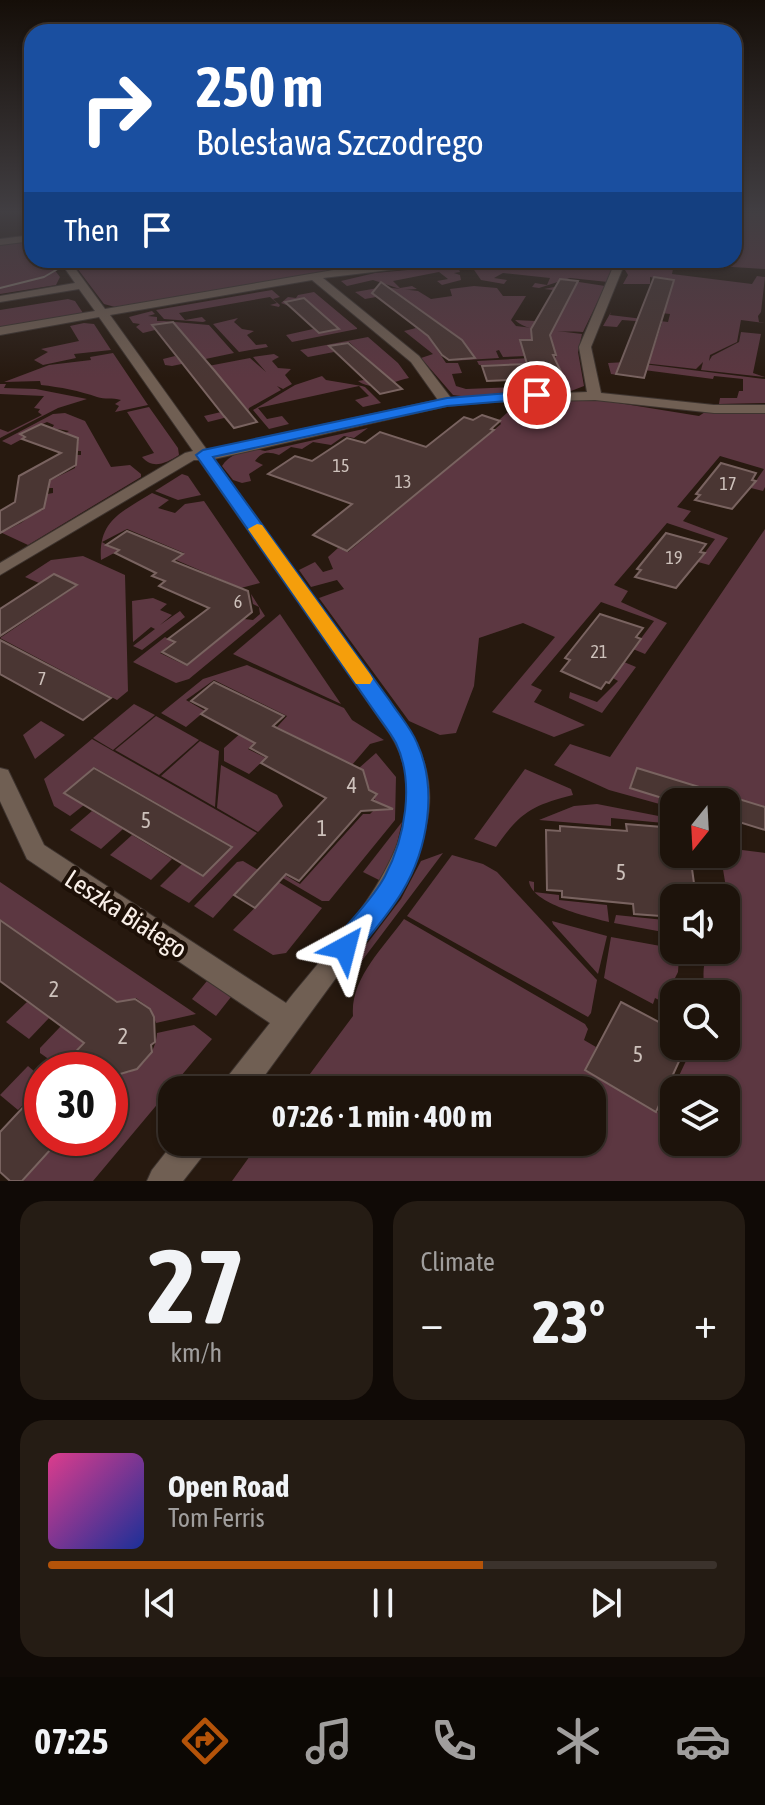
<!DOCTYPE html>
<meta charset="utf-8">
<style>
:root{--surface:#1d130b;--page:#251c14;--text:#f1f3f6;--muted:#a09e9d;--line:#3b322c;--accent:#b45309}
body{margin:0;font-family:"Asap Condensed",sans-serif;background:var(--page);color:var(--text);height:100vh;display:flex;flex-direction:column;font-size:30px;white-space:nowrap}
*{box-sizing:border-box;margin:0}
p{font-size:26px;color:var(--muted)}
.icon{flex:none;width:44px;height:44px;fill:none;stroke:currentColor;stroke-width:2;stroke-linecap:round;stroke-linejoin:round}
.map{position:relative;height:1181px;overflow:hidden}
.side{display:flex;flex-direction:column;gap:20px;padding:20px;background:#100a06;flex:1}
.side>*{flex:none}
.banner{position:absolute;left:24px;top:24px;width:718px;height:244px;border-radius:24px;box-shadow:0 2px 6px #0004,0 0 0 2px var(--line);background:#1a4fa0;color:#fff;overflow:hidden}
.needle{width:52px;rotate:198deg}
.buttons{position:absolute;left:660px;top:788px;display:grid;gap:16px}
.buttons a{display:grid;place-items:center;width:80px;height:80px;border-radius:16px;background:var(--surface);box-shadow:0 2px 6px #0004,0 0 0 2px var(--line);font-size:40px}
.speed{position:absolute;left:24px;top:1052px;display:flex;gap:16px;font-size:40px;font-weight:700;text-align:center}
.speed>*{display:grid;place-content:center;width:104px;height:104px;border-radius:50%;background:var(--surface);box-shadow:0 2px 6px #0004,0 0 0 2px var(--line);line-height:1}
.speed .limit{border:12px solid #d22;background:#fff;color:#111}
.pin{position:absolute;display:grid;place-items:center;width:68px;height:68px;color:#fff;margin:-34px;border:4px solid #fff;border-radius:50%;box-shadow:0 2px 8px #0007}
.me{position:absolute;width:88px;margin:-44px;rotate:38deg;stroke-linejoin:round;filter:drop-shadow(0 0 6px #0008)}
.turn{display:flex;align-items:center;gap:28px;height:168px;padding:0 40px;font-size:36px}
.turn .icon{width:104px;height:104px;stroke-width:2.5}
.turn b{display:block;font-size:56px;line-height:68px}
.then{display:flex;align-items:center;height:76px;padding:0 40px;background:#0003;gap:16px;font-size:30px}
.big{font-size:60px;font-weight:700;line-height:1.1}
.side .tile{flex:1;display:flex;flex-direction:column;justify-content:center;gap:12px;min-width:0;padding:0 28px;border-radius:24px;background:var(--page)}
.side .dial{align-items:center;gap:0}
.dial b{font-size:104px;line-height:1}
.song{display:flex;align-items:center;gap:24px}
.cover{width:96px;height:96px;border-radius:12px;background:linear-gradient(135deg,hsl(330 70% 55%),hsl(230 70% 35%))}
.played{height:8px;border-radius:4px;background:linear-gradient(90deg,var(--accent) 65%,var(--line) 65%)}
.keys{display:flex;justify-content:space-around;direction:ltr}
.heat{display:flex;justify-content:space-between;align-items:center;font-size:44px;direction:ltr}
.side .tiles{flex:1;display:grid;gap:20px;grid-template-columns:1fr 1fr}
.tile:last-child{grid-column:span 2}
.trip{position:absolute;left:158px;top:1076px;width:448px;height:80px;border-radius:24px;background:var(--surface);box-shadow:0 2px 6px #0004,0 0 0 2px var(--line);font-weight:700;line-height:80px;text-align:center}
.dock{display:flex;height:128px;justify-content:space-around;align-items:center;background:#0c0804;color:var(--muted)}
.dock .icon{width:56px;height:56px}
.dock .active{color:var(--accent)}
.dock b{font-size:36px;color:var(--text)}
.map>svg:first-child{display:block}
.green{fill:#5c3741;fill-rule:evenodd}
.building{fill:#4a3633;stroke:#796360;stroke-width:2}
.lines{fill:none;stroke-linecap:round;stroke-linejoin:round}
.street-casing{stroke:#3e342f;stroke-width:2}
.street{fill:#705f53;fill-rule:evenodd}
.tram{stroke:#8a7e75;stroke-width:2}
.route{fill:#1a73e8;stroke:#114b97;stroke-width:2}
.slow{fill:#f59e0b}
.labels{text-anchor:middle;stroke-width:8;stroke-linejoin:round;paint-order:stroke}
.number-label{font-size:18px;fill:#cdc1bb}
.near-number-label{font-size:22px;fill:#cdc1bb}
.near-street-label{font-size:26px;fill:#f9efe8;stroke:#1d1007}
</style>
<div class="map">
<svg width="765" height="1181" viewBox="0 0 765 1181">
<rect width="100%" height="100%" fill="#27190f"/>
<!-- green -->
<g class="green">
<path d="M734 213H765V269L701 265 695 268 672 266 670 269H673L672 274 752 284 757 276 765 277 761 312 758 316 759 322 765 323 741 320 737 342 710 355 709 361 712 356 739 342 741 332 761 334 753 373 765 377 701 370 703 362 696 369 643 363 649 362 662 323 622 320 617 327 603 326 611 312 610 315 668 322 670 314 653 312 664 309 674 282 650 277V284H623L628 275 625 270 629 260H734Z"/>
<path d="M27 240 32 243V260H47L60 277 56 285 0 294V244Z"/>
<path d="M71 260H417L341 269 115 307 104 304Z"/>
<path d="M480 260H615L617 262 608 282 570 278 539 288 532 287 535 283 547 285 550 278 503 273 494 278 507 280 504 284 481 280 470 264Z"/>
<path d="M451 266 458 267 460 272 454 273 460 275 461 280 442 285 437 281 448 279 439 272 393 281 400 288 412 286 417 289 403 290 373 280 347 286 341 281 375 273Z"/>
<path d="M579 282 605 286 583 332C563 331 529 334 515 320L535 321 533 326 553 328 575 288 556 286 553 290 544 289Z"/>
<path d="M474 286 497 288 503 296H526L511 320 516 326 582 334 578 352 584 386 571 391H536L533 386 564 385 563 378 538 364 479 365 477 361 531 358 555 360 556 354 532 340H520L526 356 503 357 499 350 496 351 499 358 450 361 472 358 450 340 432 342 446 363H458L462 373 452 374 456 386 466 389 514 387 516 391 468 397 453 395 421 358 433 354 404 331 416 328 423 333 442 329 391 289 372 292 376 297 365 299 355 292 384 287 418 291 431 299 452 296 450 289Z"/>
<path d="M272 290 280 297 273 299 280 305 279 307 270 305 277 303 270 297 179 313 185 320 202 317 206 321 203 322 164 319 156 310Z"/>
<path d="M314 292 357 328V329L292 342 286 335 313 329 319 333 339 329 304 298 285 302 289 306 281 303 288 297 296 298 298 295Z"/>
<path d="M68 299 75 301 83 313 0 329V310Z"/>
<path d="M152 311 155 314 148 316 157 317V321H164L209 325 234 353 172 366 165 365 163 359 175 356 180 361 203 357 173 322 152 325 155 330 143 333 136 327 140 324 133 323 129 317Z"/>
<path d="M238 318 234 322 242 329 254 331 247 335 256 345 266 344 268 347 239 352 213 324Z"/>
<path d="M84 323 94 324 111 350 74 354 76 358 43 365 34 360 48 352 41 349 79 341 70 326Z"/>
<path d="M368 337 398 363 409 378C392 382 372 392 358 381L364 380 370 385 391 380 349 342 329 346 334 352 308 357 300 350Z"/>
<path d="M113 353 148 405 115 412 119 406 115 404 121 400C112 397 105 400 97 397 80 391 60 387 41 385L40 381 4 382 49 365 91 360 90 357Z"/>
<path d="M274 354 279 357 272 361 278 368 291 369 285 375 292 384 283 389 277 386 281 390 249 408 248 412 208 422 204 416 221 412 224 416 248 410 214 370 204 372 203 367 250 358 266 372 253 357Z"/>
<path d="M627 362 765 379V403L719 404 720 398H737L739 391H743V379L714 376 713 379 621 367 618 375 611 374 608 363Z"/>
<path d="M322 376 326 380 362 386 365 387 381 403 363 407 355 400 369 396 359 386 258 408 267 419 282 416 289 424 269 429 253 410 295 385Z"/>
<path d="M0 384H6L4 388 36 389 87 399 58 408 0 438V429L8 432 42 415 38 412 40 409 34 408 44 396 0 394Z"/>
<path d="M600 400 699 416 705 412 765 413V487L763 491 751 488 764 469 720 456 677 507 691 511 683 521 728 538 709 565 698 562 715 539 667 523 614 585 628 591 621 602 667 623 645 654 633 649 654 621 601 602 531 685 542 690 534 702 585 725 554 737 492 712 555 637 523 623 479 638 474 686 456 733 440 735 409 721 319 598 344 589 337 580 311 587 299 570 315 562 323 572 333 569 328 557 338 548 348 552 501 424 499 420 509 411H522L519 406 506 407 505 402Z"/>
<path d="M149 407 178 448 179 455C166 463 153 470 142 457L154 453 127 412Z"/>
<path d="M65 413 85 421 111 467 130 465 141 474V477L28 545 0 532V529L5 531C18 524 24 523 32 513L43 510 40 508 42 495 53 493V488H46L49 481 75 468 76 455H81V451H75V444L79 441 62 435 69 431 52 428 54 425 47 422 20 434 24 438 11 445 2 441 53 414Z"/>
<path d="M368 428 354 438 344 436 331 445 313 442 302 449 291 447 279 455C267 451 262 452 255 461L263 465 249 474 251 481 242 483 233 480 222 466C230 453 251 447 265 451Z"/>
<path d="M182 474 188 476 201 495 178 500 155 491Z"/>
<path d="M152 493 169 500 158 508 175 513 185 504 204 501 260 583 241 588 176 560 184 553 127 529 102 542 118 551 101 560C98 520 122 512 152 493Z"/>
<path d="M765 529V807L630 788 675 802 674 808 609 790 554 765 570 744 610 757Z"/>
<path d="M83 556 125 575 128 691 117 700 0 638 78 585 55 574 39 583 25 577 51 560Z"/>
<path d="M251 594 265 616 189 679 176 683 133 662 165 637 173 642 160 653 187 666 244 619 253 620 260 614 259 607 253 604Z"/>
<path d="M153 598 167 604 160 610 172 615 160 625 180 611 185 617 142 650 133 646 155 629 151 627 133 642 132 601Z"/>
<path d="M280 614 341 704 233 654Z"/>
<path d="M624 662 636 667 602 713 569 698 570 692 597 702 618 681 613 678Z"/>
<path d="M247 665 344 708 352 720 384 740 370 744 352 765 277 727 287 716 214 680 186 700 205 711 186 727 161 713 203 679Z"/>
<path d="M134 704 155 715 113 750 93 738Z"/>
<path d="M156 716 199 740 159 775 115 750Z"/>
<path d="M41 721 65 735 35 759 23 735Z"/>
<path d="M243 731 258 738 248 749 266 758 249 774 224 761V748Z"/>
<path d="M92 739 257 833 189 903 160 886 182 864 203 877 232 846 94 767 64 793 84 805 70 816 54 806 44 779Z"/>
<path d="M200 741 219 751 215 807 161 776Z"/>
<path d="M376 753 396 777 395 820 329 901H322L281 877 283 874 300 884 363 814H370L378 806 359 768Z"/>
<path d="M221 765 277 795 283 806 258 832 217 808Z"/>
<path d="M525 769 571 789 573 795C533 805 520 812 496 847L474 839Z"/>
<path d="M597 804 674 819V824L611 818V826L539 820 574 806Z"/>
<path d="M92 811 123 829 101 849 70 830Z"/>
<path d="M402 822 395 852 381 878 379 880 363 872Z"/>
<path d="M132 835 172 859 151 880 110 855Z"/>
<path d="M734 849 765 853V1181H232L260 1142H592V1090H298L353 1016C350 979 383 948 404 919L585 1024 588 1029 584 1040 596 1047 585 1071 661 1114 693 1046H726V994H703C705 978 700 963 711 950H726L728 900 721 857 726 851ZM674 1090H726V1142H674Z"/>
<path d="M443 853 355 970 360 953 401 899 421 861Z"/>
<path d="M452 855 483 864 497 872 597 980 591 1013 588 1017 407 916Z"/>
<path d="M243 861 322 908 286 953 273 955 233 930 274 888 252 875 213 918 194 906 237 862Z"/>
<path d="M529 881 534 882V892L559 895V900L607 905 609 922C589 917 531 904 529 881Z"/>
<path d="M0 882 196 1014 156 1023 151 1009 136 998 121 1004 0 919Z"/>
<path d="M616 915 674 921V934L614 923Z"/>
<path d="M552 921 607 936 598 974 553 924Z"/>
<path d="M611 937 666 947 679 956 678 972 663 1002 655 998 653 1004 604 978Z"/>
<path d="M207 981 231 997 216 1016 192 999Z"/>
<path d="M27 1002 49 1018 29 1039 6 1022Z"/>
<path d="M194 1025 212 1039 93 1181H23L61 1138H110V1084L123 1070 127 1073C145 1067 156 1050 157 1033Z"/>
<path d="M61 1026 83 1043 60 1067 40 1053V1048Z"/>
<path d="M28 1066 42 1078V1086L18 1110 0 1095Z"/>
</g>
<!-- building -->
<g class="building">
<path d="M654 277 674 280 644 378 616 374Z"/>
<path d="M560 279 578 281 550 335 556 355H553L564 378 487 381 482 366 527 364 520 340H532L531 329Z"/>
<path d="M381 282 462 340 475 358 449 360 442 355 428 336 372 293Z"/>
<path d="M304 298 339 329 319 333 285 302Z"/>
<path d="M173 322 214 370 257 422 234 428 224 416 152 325Z"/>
<path d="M348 343 402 389 380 394 329 346Z"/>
<path d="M482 415 500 421 491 429 494 430 347 551 313 535 352 504 268 474 295 456 312 461 347 438 365 443 380 432 426 447 464 417 473 420Z"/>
<path d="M41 424 78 438 76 465 50 480 44 508 0 533V511L15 502 19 476 61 453 22 439 25 437 20 434Z"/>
<path d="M721 463 756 473 752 480 756 481 732 509 695 500 700 495 696 494Z"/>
<path d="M127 531 183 554 173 561 248 591 252 612 187 665 162 652 175 642 168 639 209 608 159 586 165 581 152 576 156 573 115 553 119 550 106 545Z"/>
<path d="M666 533 706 544 700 552 705 553 676 588 635 577 641 570 637 569Z"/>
<path d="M54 574 77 585 0 636V609Z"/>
<path d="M600 614 643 628 636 637 641 639 609 683 606 682 601 689 561 671 570 660 565 658Z"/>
<path d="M0 640 111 698 83 720 0 674Z"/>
<path d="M214 682 284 716 273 726 363 770 369 790 377 794 372 800 393 809 361 811 299 881 286 874 255 908 234 895 326 798 261 763 267 757 250 748 255 743 201 714 207 709 191 701Z"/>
<path d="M94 768 232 847 203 876 64 793Z"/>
<path d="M637 768 765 807V830L726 818V802H675L630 788Z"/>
<path d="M626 824 674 828V854H690L696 898H674V917L634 914 633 904 562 897V891L547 890 546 830 560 831V826L627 831Z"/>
<path d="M0 920 117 1002 135 999 150 1009 154 1017 155 1042 151 1045 152 1052 137 1069 110 1077V1070H58L84 1043 0 981Z"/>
<path d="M621 1002 674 1030V1046H686L656 1112 585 1070Z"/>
<path d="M42 1087V1138H61L22 1181H10L0 1172V1132Z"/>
</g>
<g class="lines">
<!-- street casing -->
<g class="street-casing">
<g id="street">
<path d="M25 213H32V219Z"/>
<path d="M32 235V241L0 245V239Z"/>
<path d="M59 260H69L105 309 363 265 453 260 448 263 323 278 419 356 451 398 587 392 579 347 616 260H626L591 347 601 393 714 405H765V413H714L595 400 491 402 447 406 214 459 408 728C445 788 429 836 398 893L254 1090H220L225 1080 270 1023 27 859 0 801V768L8 770 44 845 286 1003C341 933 450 829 390 734L199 460H194L0 575V563L185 453 193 451 99 317 0 335V327L95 311 79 289 0 302V296L75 283ZM312 280 411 362 438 400 207 450 110 315Z"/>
<path d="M174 1142H209L205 1153 183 1181H147L152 1170Z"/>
</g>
</g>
<!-- street -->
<use href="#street" class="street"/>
<!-- tram -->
<path class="tram" d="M0 288 44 277 73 260"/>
</g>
<!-- sky -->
<linearGradient id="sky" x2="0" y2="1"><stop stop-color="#150e08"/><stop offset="0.56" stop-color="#413e42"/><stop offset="1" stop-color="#413e42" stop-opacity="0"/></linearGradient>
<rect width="765" height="378" fill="url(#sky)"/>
<!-- route -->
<path class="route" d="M537 391 544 395 542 398 447 406 213 457 390 701C399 715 411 728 417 743 438 789 428 849 402 892 389 914 370 935 354 956L345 960 335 956 331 948 335 940C351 919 373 899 385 876 405 838 415 783 396 743 390 732 382 722 375 712L196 455 203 450 447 398Z"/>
<!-- slow -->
<path class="slow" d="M257 524 262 525 370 674 373 679 370 684H356L248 529Z"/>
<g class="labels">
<!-- number labels -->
<g class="number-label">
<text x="341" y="472">15</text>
<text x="403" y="488">13</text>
<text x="728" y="490">17</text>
<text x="674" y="564">19</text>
<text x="238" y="608">6</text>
<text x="599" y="658">21</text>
<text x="42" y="685">7</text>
</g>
<!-- near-number labels -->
<g class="near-number-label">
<text x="352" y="793">4</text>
<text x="146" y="828">5</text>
<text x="322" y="836">1</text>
<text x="621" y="880">5</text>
<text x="54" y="997">2</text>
<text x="123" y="1044">2</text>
<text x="638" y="1062">5</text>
</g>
<!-- near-street labels -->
<g class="near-street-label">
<text transform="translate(126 914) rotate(33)" y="9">Leszka Białego</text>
</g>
</g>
</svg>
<div class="buttons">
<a><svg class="needle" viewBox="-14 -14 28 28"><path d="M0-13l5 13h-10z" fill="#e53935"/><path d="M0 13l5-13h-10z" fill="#a09e9d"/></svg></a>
<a><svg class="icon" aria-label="sound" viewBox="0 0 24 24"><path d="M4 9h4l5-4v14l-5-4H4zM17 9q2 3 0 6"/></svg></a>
<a><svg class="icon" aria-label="search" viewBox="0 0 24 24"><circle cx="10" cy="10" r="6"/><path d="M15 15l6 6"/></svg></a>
<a><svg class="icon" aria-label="layers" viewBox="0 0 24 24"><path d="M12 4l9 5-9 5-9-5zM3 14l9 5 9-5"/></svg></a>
</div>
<div class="speed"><div class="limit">30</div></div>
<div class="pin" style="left:537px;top:395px;background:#d93025"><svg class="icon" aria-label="arrive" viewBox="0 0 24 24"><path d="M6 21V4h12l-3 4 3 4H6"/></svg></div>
<svg class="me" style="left:345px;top:948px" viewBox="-20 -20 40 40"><path d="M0-17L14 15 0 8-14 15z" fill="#1a73e8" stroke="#fff" stroke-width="4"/></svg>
<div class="trip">07:26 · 1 min · 400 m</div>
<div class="banner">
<div class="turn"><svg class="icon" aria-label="right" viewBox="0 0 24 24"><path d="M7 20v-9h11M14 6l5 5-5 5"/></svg><div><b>250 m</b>Bolesława Szczodrego</div></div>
<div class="then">Then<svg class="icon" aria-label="arrive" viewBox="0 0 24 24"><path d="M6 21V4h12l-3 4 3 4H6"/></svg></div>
</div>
</div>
<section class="side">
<div class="tiles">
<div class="tile dial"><b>27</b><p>km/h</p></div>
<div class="tile"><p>Climate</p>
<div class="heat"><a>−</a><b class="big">23°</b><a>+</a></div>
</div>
<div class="tile">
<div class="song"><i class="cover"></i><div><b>Open Road</b><p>Tom Ferris</p></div></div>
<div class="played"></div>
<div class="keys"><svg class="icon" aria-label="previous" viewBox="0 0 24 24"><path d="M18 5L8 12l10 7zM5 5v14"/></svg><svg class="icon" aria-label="pause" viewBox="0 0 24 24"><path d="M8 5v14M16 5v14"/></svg><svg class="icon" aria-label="next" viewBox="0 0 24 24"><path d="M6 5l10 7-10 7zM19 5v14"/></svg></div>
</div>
</div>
</section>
<nav class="dock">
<b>07:25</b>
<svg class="icon active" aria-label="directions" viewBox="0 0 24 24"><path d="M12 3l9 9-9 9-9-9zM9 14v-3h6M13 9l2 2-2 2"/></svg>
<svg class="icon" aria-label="music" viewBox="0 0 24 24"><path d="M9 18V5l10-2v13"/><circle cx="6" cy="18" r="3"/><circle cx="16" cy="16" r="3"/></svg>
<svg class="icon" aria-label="phone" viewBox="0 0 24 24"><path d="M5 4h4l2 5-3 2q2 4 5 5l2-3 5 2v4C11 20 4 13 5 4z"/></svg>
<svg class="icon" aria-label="climate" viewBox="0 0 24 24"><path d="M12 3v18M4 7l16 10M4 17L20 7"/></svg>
<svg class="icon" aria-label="car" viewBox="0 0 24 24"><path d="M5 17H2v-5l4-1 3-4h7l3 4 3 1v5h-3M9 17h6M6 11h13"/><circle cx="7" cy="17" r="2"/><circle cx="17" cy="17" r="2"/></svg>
</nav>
